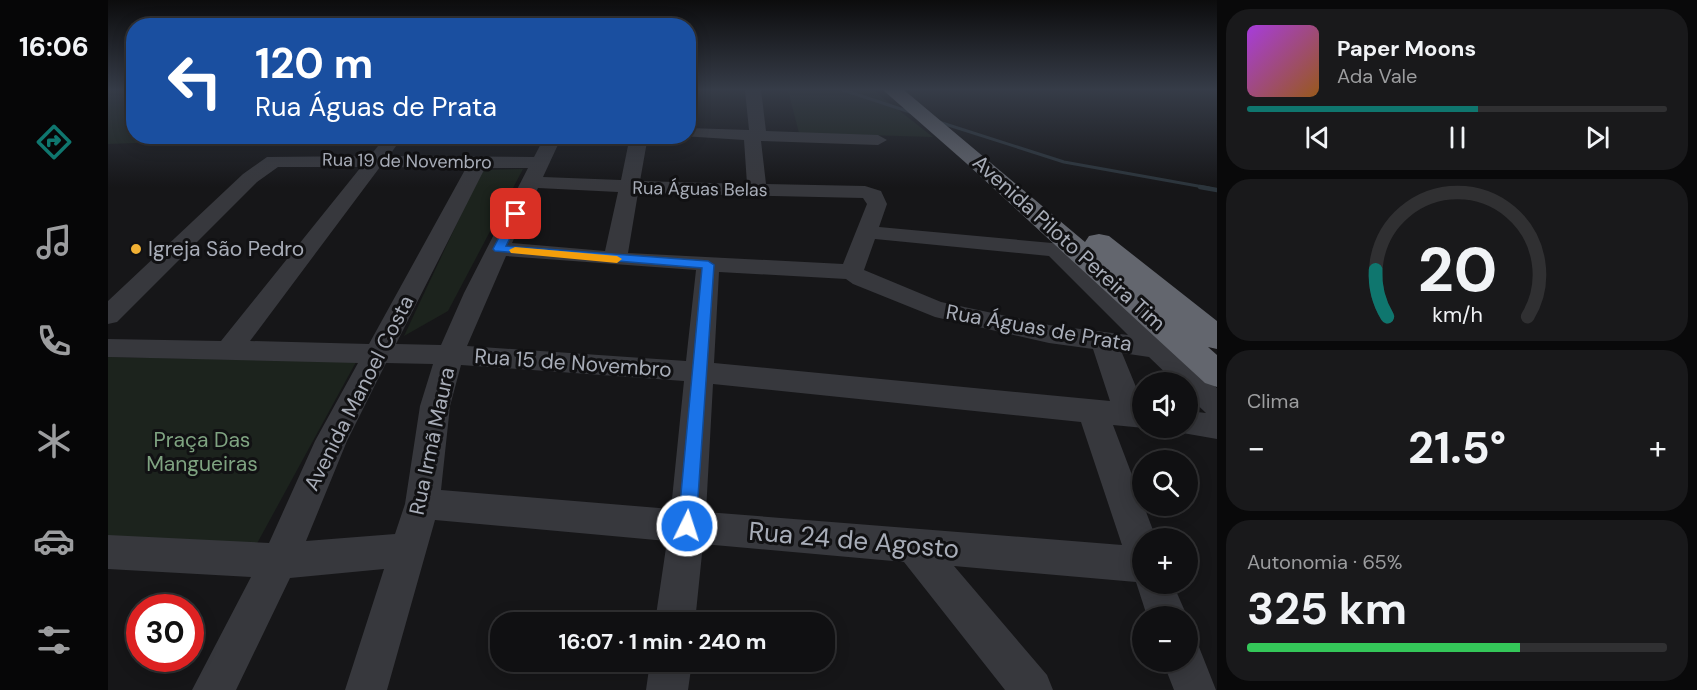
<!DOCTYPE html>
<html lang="pt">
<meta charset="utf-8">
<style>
:root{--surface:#101012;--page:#19191b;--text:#f1f3f6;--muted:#9c9d9f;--line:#303032;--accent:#0f766e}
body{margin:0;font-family:"DM Sans",sans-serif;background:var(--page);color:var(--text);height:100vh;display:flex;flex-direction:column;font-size:22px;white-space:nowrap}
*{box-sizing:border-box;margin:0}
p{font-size:20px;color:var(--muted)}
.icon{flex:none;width:33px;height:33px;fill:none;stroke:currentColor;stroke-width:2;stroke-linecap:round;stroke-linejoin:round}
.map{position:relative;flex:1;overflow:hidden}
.drawer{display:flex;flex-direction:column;gap:9px;padding:9px;background:#09090a;width:480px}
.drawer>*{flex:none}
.top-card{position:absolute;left:18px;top:18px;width:570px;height:126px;border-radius:24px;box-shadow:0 3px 15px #0003,0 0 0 2px var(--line);background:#1a4fa0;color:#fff;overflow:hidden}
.buttons{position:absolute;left:1024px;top:372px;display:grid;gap:12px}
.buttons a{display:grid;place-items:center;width:66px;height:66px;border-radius:50%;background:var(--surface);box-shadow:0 3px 15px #0003,0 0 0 2px var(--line);font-size:30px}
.speed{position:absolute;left:18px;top:594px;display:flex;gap:12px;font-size:30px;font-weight:700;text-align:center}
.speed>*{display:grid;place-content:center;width:78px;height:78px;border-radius:50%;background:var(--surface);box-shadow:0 3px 15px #0003,0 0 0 2px var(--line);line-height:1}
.speed .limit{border:9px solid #d22;background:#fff;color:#111}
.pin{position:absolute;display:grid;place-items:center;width:51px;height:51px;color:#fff;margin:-26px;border-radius:12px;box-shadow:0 3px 9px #0006}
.me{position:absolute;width:66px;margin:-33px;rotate:4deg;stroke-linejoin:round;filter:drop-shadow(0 0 4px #0008)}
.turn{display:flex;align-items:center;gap:21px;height:126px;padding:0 30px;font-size:27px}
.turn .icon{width:78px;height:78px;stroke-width:2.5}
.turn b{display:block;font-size:42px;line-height:51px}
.big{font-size:45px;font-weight:700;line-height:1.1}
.drawer .tile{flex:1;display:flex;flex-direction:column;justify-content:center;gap:9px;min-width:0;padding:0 21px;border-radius:24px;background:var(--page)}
.drawer .dial{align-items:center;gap:0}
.dial svg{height:156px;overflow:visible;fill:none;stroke:var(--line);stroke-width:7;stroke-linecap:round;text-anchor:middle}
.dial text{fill:var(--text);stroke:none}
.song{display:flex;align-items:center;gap:18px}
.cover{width:72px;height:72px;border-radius:9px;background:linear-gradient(135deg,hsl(280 70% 55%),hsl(30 70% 35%))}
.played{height:6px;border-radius:3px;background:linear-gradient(90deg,var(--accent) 55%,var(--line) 55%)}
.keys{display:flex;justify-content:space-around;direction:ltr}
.heat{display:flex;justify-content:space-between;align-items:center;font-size:33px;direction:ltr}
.charge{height:9px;border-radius:4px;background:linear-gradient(90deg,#34c759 65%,var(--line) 0)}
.trip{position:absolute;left:382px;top:612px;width:345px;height:60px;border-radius:24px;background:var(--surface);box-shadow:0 3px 15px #0003,0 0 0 2px var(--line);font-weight:700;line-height:60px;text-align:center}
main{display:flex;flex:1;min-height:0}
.tab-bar{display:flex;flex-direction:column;width:108px;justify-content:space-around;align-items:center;background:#060607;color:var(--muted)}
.tab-bar .icon{width:42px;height:42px}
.tab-bar .active{color:var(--accent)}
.tab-bar b{font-size:27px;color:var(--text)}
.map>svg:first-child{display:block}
.green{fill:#1c231d}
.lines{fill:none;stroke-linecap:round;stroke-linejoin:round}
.stream-far1{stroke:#2c353c;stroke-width:3}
.stream{stroke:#2c353c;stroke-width:4.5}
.minor{fill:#37383d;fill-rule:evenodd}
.highway{fill:#63666e;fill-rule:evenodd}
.route{fill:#1a73e8;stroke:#114b97;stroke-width:1.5}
.slow{fill:#f59e0b}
.poi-dot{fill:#f2b134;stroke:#111113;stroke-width:2}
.labels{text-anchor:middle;stroke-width:6;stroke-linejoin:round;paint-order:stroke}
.far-street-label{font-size:18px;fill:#a8adb8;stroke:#111113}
.street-label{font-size:21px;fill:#a8adb8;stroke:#111113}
.poi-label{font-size:21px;fill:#a8adb8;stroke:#111113;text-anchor:start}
.park-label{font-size:21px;fill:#7fa381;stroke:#111113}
.near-street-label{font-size:26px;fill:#a8adb8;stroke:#111113}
</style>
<main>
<nav class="tab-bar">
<b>16:06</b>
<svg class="icon active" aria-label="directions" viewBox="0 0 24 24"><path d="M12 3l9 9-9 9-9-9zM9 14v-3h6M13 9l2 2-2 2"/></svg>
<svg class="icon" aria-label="music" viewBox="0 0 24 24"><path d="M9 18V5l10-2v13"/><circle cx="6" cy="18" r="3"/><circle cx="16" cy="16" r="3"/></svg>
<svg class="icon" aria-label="phone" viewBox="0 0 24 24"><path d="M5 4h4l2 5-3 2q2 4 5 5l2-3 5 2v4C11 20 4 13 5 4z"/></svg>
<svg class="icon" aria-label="climate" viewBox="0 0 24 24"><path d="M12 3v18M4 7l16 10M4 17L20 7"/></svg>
<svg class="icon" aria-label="car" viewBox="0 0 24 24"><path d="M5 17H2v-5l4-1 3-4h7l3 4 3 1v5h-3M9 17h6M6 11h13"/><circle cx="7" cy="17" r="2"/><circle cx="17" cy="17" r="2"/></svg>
<svg class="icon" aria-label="filters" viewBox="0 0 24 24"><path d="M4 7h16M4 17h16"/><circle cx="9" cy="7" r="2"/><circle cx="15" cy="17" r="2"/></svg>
</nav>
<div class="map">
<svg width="1109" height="690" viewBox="0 0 1109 690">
<rect width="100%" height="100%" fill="#161618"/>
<!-- green -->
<g class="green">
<path d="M0 90H25L26 136 201 137 0 144Z"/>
<path d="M680 90H765L825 137 691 133Z"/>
<path d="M415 169 340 311 296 336 374 170Z"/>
<path d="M0 357 248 362 146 549 0 546Z"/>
</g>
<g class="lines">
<!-- stream-far1 -->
<g class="stream-far1">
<path d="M735 90 805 113"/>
<path d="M831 122 956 162 1101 188"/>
</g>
<!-- stream -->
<path class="stream" d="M1092 187 1109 190"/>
<!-- minor -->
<g class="minor">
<path d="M637 90H653L658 131 770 135 779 140 770 145 653 141 658 184 757 186 773 191 779 204 771 227 955 244 1109 388V439L1069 432 1067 428H1080V411L1098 413 1080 396V382H1067L1041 357 1014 353 1035 404 1036 428 1005 425 1048 538H1035V584H1065L1079 616H1039L1028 582 846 566 939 675 945 690H897L796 562 595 544 587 622H547L559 541 327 520 279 690H237L276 569 182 578 128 690H84L143 577 0 569V535L161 543 207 441 250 363 0 357V339L113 341 253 167H170L149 182 9 322 0 324V301L135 174 159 157 262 156 278 136H295L281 156 426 157 437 136H454L435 177 513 180 522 136H540L532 181 639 184 636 140 574 136H580V128L641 130ZM272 167 358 168 261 344 142 341ZM377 168H420L356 293 333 345 288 344ZM430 188 510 192 497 251 404 243ZM530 193 755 198 759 204 735 264 520 253ZM767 239 941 256 1020 335 941 325 833 302 756 270ZM398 256 588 270 578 361 359 346ZM611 272 738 279 745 284 827 317 941 343 985 349 1002 401 606 363ZM278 363 325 364 312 406 297 504 287 534 198 541 239 441ZM353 365 576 381 563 509 333 490 342 406ZM605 384 973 422 1014 545 598 512Z"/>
<path d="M1080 643 1091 647 1108 690H1066L1055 662H1080Z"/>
<path d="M542 662H584L580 690H538Z"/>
</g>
<!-- highway -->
<path class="highway" d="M775 90H796L977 242 981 236 991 234 1001 236 1109 321V349L1100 347 1109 355V387L1097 383 858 163Z"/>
</g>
<!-- sky -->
<linearGradient id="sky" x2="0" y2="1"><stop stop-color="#0c0c0d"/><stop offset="0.48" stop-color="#363c48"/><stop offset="1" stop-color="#363c48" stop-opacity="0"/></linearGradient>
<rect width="1109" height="187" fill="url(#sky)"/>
<!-- route -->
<path class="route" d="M408 211 414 214 398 246 600 261 606 265 588 526 585 531 579 534 573 531 570 526 594 268 387 251 385 249 403 214Z"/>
<!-- slow -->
<path class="slow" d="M407 247 509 256 514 259 509 263 403 253 401 250Z"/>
<!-- markers -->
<circle class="poi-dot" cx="28" cy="249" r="6"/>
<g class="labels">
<!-- far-street labels -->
<g class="far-street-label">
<text transform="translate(299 161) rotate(1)" y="6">Rua 19 de Novembro</text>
<text transform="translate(592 189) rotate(1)" y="6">Rua Águas Belas</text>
</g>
<!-- street labels -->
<g class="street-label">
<text transform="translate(961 243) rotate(42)" y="7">Avenida Piloto Pereira Tim</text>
<text transform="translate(931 328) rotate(10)" y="7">Rua Águas de Prata</text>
<text transform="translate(465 363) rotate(4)" y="7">Rua 15 de Novembro</text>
<text transform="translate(251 393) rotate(-63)" y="7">Avenida Manoel Costa</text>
<text transform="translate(324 441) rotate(-78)" y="7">Rua Irmã Maura</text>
</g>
<!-- poi labels -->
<g class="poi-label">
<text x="40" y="256">Igreja São Pedro</text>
</g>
<!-- park labels -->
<g class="park-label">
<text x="94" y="447">Praça Das<tspan x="94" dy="24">Mangueiras</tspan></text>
</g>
<!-- near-street labels -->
<g class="near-street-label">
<text transform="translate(746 540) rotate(5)" y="9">Rua 24 de Agosto</text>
</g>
</g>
</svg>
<div class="buttons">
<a><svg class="icon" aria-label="sound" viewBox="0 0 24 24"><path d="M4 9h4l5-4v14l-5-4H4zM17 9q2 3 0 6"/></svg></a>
<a><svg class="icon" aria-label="search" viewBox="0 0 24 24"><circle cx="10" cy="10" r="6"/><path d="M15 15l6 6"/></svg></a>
<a>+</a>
<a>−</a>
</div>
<div class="speed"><div class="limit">30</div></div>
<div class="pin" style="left:408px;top:214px;background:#d93025"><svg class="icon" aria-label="arrive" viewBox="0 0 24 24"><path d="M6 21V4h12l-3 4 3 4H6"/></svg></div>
<svg class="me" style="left:579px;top:526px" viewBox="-20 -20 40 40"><circle r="17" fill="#1a73e8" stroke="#fff" stroke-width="3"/><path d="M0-11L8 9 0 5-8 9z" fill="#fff"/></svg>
<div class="trip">16:07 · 1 min · 240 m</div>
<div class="top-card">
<div class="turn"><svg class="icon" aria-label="left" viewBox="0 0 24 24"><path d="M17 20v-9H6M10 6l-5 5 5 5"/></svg><div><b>120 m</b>Rua Águas de Prata</div></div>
</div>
</div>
<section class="drawer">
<div class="tile">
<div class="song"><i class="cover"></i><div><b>Paper Moons</b><p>Ada Vale</p></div></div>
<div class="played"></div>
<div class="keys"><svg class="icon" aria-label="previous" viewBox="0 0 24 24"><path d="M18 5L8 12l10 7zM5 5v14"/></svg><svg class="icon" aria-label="pause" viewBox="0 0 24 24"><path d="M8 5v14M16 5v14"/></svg><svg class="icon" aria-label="next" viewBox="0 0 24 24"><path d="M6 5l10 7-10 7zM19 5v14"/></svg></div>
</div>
<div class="tile dial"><svg viewBox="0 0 100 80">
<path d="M14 69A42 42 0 1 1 86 69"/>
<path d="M14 69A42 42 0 0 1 8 45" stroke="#0f766e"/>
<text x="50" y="56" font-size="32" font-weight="700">20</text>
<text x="50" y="72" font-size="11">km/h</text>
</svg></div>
<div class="tile"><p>Clima</p>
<div class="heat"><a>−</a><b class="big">21.5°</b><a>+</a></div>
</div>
<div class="tile"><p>Autonomia · 65%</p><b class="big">325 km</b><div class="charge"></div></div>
</section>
</main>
